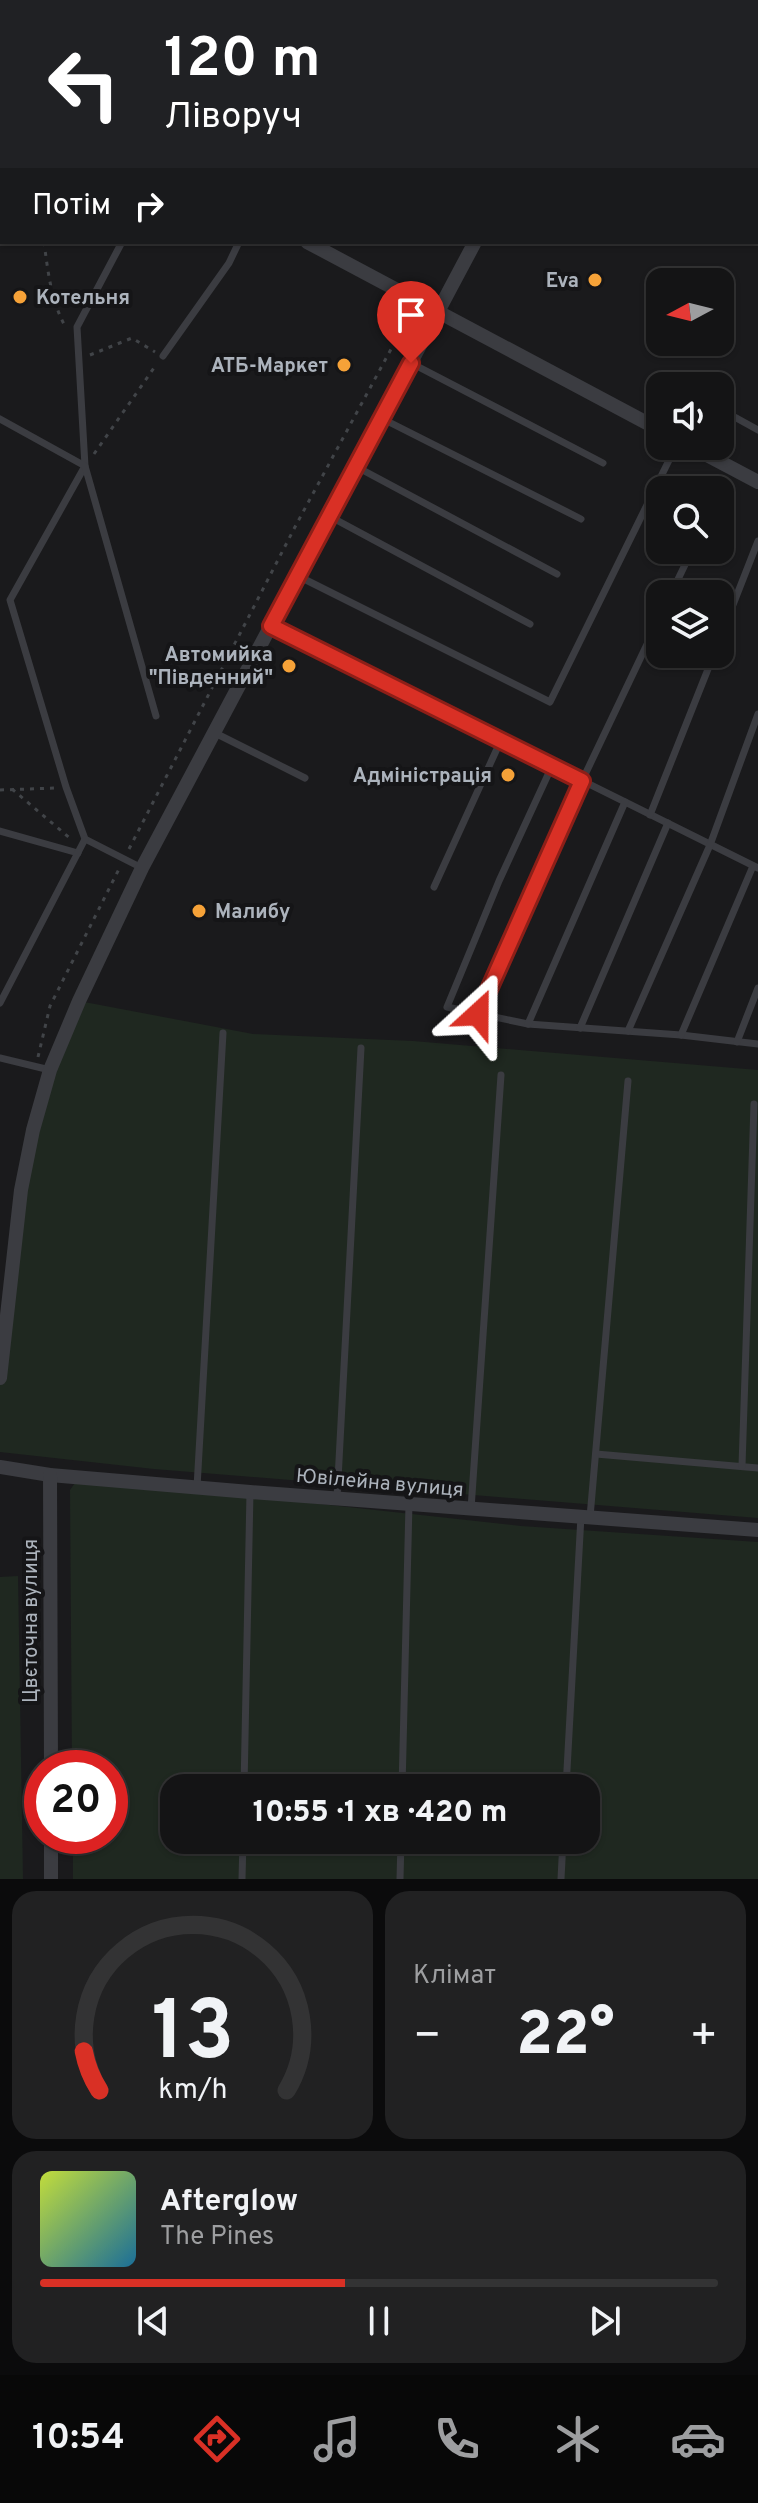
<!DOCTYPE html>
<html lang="uk">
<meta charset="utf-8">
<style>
:root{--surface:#141415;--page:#212122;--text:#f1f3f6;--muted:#9d9ea0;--line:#333334;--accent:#d93025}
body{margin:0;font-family:Overpass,sans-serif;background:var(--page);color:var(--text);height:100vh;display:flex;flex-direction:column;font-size:30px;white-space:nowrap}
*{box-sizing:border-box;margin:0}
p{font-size:26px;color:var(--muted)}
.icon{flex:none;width:44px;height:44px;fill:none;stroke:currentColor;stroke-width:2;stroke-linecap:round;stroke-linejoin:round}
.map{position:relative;height:1879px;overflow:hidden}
.details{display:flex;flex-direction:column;gap:12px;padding:12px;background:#0b0b0c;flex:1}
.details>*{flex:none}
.guide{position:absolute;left:0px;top:0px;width:758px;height:244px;box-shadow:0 2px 6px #0004,0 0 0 2px var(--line);background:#202124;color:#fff;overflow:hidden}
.needle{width:52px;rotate:263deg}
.controls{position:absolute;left:646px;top:268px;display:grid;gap:16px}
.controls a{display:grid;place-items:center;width:88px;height:88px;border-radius:16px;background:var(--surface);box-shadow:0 2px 6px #0004,0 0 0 2px var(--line);font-size:40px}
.speed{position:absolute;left:24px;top:1750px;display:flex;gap:16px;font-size:40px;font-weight:700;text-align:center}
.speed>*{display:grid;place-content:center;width:104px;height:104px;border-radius:50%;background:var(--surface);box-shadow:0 2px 6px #0004,0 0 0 2px var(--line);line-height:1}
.speed .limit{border:12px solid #d22;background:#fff;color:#111}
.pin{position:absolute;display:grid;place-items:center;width:68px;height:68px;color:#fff;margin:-82px -34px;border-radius:50% 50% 50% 0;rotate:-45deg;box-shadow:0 0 8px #0007}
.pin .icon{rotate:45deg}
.me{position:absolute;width:88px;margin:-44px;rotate:24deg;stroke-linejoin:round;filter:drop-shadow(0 0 6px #0008)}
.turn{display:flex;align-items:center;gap:28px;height:168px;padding:0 32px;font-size:36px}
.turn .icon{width:104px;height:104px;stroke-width:2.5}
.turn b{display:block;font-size:56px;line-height:68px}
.then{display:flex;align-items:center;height:76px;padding:0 32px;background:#0003;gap:16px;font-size:30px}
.big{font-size:60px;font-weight:800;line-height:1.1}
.details .card{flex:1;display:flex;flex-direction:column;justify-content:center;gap:12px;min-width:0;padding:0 28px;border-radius:24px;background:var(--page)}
.details .dial{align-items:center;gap:0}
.dial svg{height:208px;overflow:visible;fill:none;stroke:var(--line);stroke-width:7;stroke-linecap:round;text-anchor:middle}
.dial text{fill:var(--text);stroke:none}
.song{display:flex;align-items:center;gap:24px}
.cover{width:96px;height:96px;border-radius:12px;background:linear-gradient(135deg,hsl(70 70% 55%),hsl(200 70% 35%))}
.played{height:8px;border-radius:4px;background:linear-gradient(90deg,var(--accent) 45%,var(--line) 45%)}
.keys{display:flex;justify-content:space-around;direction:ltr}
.heat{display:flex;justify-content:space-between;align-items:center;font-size:44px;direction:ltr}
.details .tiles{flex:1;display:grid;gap:12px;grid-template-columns:1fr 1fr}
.card:last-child{grid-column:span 2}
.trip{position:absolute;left:160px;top:1774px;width:440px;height:80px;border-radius:24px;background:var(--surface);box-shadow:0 2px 6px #0004,0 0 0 2px var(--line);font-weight:800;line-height:80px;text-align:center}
.dock{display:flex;height:128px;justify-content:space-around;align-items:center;background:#080808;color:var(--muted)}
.dock .icon{width:56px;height:56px}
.dock .active{color:var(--accent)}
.dock b{font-size:36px;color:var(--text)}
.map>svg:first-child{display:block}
.green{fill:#1f2820;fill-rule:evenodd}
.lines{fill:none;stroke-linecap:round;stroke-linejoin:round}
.path{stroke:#414448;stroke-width:3;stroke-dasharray:4 6;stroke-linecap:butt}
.lane{stroke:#3b3c41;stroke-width:7}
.street{stroke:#3b3c41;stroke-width:14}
.route-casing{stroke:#8d1f18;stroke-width:20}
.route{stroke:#d93025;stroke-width:14}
.poi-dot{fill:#f6a238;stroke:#151517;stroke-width:3}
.labels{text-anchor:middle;stroke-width:8;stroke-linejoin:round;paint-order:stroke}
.poi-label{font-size:20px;font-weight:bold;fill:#acb3bc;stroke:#151517;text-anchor:end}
.street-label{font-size:20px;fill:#acb3bc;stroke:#151517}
</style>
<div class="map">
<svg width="758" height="1879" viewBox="0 0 758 1879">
<rect width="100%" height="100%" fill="#1a1a1c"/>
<!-- green -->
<g class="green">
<path d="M79 1001 253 1034 413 1041 758 1070V1518L154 1469 0 1452V1385L33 1130Z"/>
<path d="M75 1483 248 1496 521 1526 758 1542V1879H73V1836H110V1768H72L70 1490ZM174 1788H586V1840H174Z"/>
<path d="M18 1576 23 1879H0V1577Z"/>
</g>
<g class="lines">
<!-- path -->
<g class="path">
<path d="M44 242C48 272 51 301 66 328"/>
<path d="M90 355 132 338 155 352"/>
<path d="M94 454 156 365"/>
<path d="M12 789 72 840"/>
<path d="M0 790 56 788"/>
<path d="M129 849 296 525 410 314"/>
<path d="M38 1057 50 1006 120 867"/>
</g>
<!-- lane -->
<g class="lane">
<path d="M421 0 425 2"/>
<path d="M190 2 191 0"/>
<path d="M259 2 260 0"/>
<path d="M510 2 511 0"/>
<path d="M122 242 77 327 85 466 10 600 66 787 85 839 142 868"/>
<path d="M163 356 229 263 239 242"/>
<path d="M411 363 603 463"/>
<path d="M720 409 758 430"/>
<path d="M381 418 581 519"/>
<path d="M0 419 85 466 156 716"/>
<path d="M355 466 557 574"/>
<path d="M329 516 530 624"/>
<path d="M298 576 550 702 676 446"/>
<path d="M671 594 692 550"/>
<path d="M271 626 758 868"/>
<path d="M720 638 758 541"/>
<path d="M215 733 305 778"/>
<path d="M552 766 499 881 447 1007 528 1024 681 1035 758 1044"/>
<path d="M650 815 714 654"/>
<path d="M0 831 78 853"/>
<path d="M434 887 501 740"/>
<path d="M0 1003 85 839"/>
<path d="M478 1014 582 781 660 617"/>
<path d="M528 1024 625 802"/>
<path d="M580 1028 668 823"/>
<path d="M628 1031 710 845 758 714"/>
<path d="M681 1035 753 866"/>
<path d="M737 1042 758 988"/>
<path d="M0 1058 50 1070"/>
<path d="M596 1454 758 1468"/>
<path d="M742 1466 754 1104"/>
<path d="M197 1487 223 1033"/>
<path d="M337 1498 361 1048"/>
<path d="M471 1509 501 1075"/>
<path d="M590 1517 628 1081"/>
<path d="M244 1788 250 1492"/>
<path d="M402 1788 409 1504"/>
<path d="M566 1788 581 1516"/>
<path d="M242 1879 243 1840"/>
<path d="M400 1879 401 1840"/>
<path d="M561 1879 563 1840"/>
</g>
<!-- street -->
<g class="street">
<path d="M606 2 607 0"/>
<path d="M0 72 2 74"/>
<path d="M307 242 660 430"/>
<path d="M690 446 758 482"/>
<path d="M0 1378 21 1190 33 1130 50 1070 79 1001 142 868 475 242"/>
<path d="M0 1467 50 1475 250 1492 758 1530"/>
<path d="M50 1475 51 1768"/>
<path d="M51 1836V1879"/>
</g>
</g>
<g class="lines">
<!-- route casing -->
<g class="route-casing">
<path id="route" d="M411 363 271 626 582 781 478 1014"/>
</g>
<!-- route -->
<use href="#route" class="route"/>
</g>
<!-- markers -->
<g class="poi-dot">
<circle cx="595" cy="280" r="8"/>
<circle cx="20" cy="297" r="8"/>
<circle cx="344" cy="365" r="8"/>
<circle cx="289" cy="666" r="8"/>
<circle cx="508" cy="775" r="8"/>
<circle cx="199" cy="911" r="8"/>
</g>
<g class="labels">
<!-- poi labels -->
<g class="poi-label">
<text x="579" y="287">Eva</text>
<text x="36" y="304" text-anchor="start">Котельня</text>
<text x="328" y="372">АТБ-Маркет</text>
<text x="273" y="661">Автомийка<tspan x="273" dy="23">"Південний"</tspan></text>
<text x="492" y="782">Адміністрація</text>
<text x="215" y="918" text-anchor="start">Малибу</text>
</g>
<!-- street labels -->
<g class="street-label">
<text transform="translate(380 1482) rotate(5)" y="7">Ювілейна вулиця</text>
<text transform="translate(30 1621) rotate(-90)" y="7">Цвєточна вулиця</text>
</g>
</g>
</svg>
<div class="controls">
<a><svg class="needle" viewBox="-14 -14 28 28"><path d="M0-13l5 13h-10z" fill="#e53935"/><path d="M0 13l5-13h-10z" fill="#9d9ea0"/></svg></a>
<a><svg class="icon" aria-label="sound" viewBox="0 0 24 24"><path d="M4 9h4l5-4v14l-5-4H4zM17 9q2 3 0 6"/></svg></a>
<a><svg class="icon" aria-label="search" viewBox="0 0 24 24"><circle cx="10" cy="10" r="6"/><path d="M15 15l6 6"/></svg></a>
<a><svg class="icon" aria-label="layers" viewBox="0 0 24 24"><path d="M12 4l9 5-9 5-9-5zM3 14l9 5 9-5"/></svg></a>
</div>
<div class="speed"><div class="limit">20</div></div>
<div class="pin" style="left:411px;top:363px;background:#d93025"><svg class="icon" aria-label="arrive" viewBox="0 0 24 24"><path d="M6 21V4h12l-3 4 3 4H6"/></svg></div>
<svg class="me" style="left:478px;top:1014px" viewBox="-20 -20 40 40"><path d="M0-17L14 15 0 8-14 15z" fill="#d93025" stroke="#fff" stroke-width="4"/></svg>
<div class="trip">10:55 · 1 хв · 420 m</div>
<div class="guide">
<div class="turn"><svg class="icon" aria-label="left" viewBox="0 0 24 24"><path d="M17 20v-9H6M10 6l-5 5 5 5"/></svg><div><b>120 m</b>Ліворуч</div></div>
<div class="then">Потім<svg class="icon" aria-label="right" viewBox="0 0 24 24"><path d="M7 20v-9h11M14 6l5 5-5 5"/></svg></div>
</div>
</div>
<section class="details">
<div class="tiles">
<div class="card dial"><svg viewBox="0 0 100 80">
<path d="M14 69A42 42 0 1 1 86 69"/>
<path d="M14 69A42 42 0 0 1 8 54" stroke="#d93025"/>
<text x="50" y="56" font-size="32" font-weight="700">13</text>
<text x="50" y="72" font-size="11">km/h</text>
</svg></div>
<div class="card"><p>Клімат</p>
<div class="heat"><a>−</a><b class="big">22°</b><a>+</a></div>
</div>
<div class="card">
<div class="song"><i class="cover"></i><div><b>Afterglow</b><p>The Pines</p></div></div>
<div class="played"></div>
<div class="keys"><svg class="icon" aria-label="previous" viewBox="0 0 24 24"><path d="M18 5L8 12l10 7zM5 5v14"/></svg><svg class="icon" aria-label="pause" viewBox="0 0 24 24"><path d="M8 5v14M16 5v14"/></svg><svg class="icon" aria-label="next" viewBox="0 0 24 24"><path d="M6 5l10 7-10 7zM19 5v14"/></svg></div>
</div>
</div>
</section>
<nav class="dock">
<b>10:54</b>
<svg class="icon active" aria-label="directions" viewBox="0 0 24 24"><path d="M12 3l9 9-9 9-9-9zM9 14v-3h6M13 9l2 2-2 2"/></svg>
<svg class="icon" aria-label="music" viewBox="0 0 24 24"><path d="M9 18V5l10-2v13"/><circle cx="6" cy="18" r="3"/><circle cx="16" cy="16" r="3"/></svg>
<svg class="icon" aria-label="phone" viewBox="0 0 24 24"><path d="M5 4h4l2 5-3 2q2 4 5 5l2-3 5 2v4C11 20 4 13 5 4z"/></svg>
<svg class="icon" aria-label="climate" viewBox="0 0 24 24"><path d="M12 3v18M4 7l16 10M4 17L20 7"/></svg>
<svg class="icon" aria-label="car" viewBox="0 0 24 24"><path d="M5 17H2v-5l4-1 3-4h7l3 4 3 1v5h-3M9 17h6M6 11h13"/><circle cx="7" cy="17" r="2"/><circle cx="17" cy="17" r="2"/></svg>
</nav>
